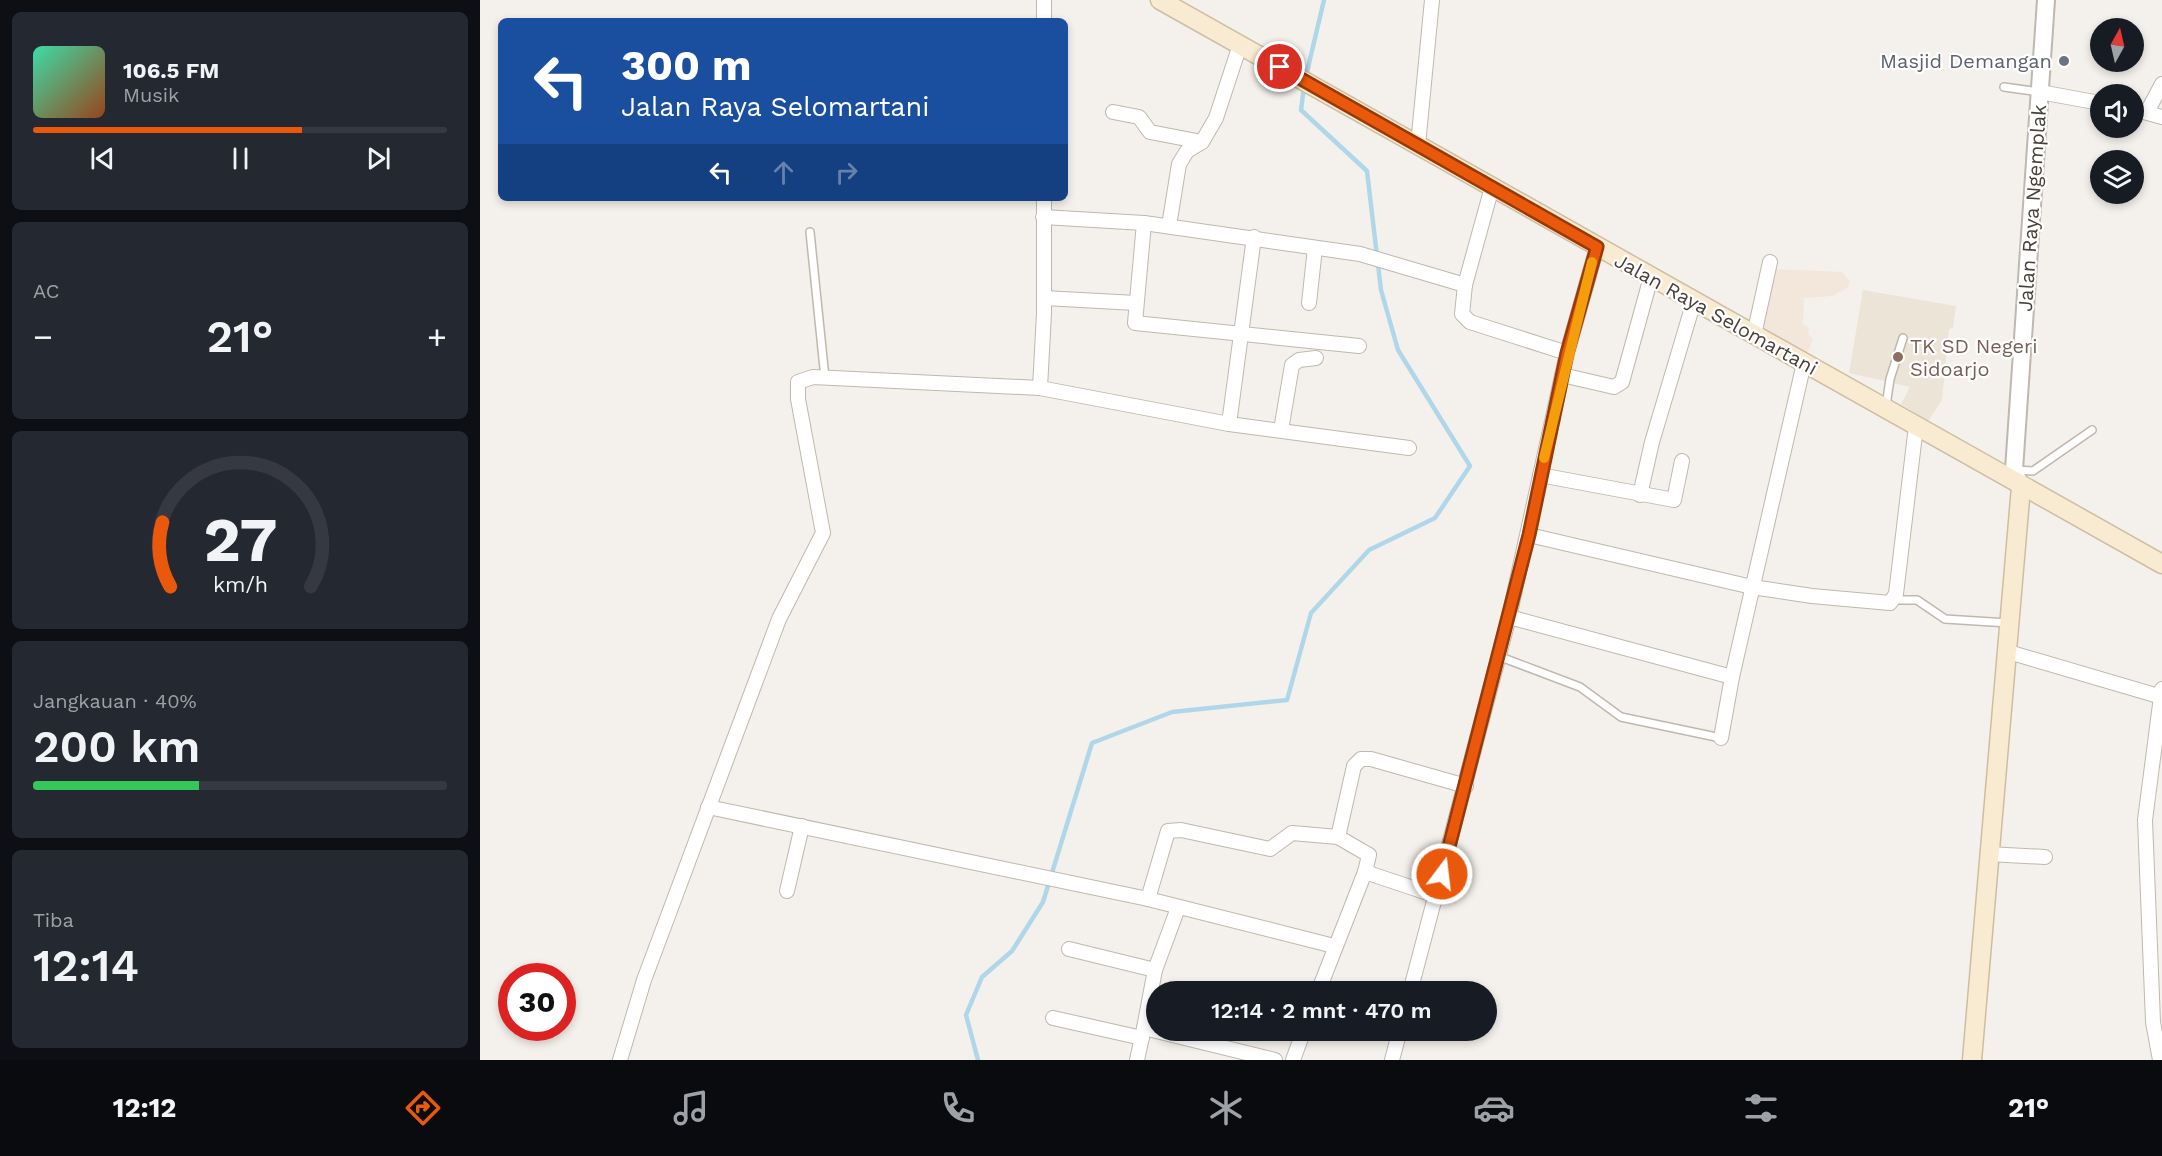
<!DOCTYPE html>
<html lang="id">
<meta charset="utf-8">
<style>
:root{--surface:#171b24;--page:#242831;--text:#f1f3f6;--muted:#9ea1a6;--line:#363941;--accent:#ea580c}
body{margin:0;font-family:"Work Sans",sans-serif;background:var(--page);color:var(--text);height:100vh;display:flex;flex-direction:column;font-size:22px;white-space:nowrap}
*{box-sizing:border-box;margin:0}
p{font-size:20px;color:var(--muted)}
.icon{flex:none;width:33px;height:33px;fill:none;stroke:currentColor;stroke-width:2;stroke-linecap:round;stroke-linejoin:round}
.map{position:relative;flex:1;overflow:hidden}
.drawer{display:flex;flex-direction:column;gap:12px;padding:12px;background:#0d0f14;width:480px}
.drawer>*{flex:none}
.hud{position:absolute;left:18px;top:18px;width:570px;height:183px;border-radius:9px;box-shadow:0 3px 9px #0003;background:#1a4fa0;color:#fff;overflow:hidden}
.needle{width:39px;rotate:8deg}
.tools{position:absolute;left:1610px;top:18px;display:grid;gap:12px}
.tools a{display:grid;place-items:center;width:54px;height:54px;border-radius:50%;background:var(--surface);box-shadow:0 3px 9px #0003;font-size:30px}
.speed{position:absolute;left:18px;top:963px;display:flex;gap:12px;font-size:30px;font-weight:700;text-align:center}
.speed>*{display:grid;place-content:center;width:78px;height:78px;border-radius:50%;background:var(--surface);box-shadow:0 3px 9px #0003;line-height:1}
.speed .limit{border:9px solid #d22;background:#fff;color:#111}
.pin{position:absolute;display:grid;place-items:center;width:51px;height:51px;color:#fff;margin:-26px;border:3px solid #fff;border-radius:50%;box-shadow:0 2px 6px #0007}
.me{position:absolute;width:66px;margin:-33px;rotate:15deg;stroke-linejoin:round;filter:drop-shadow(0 0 4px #0008)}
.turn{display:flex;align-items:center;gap:21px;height:126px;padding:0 24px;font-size:27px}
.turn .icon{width:78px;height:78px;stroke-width:2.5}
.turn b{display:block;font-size:42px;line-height:51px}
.lanes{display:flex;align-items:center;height:57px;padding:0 24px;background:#0003;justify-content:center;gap:30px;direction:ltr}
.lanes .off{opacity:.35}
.big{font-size:45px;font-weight:600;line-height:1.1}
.drawer .widget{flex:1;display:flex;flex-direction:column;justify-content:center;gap:9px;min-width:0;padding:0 21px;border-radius:9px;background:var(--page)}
.drawer .dial{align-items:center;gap:0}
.dial svg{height:156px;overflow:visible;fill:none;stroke:var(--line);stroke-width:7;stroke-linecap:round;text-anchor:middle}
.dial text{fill:var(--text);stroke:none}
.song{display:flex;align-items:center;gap:18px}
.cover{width:72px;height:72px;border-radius:9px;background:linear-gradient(135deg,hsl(160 70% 55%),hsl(20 70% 35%))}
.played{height:6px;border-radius:3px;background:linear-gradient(90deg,var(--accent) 65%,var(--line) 65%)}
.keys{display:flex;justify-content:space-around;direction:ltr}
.heat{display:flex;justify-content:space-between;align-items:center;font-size:33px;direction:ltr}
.charge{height:9px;border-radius:4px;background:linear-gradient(90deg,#34c759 40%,var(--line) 0)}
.trip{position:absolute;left:666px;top:981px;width:351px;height:60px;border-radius:30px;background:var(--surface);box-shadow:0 3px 9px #0003;font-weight:600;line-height:60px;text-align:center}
.tabs{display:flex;height:96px;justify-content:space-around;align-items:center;background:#090b0e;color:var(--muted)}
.tabs .icon{width:42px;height:42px}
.tabs .current{color:var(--accent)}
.tabs b{font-size:27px;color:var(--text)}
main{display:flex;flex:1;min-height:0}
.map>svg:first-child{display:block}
.commercial{fill:#f3e6da}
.education{fill:#ece4d7}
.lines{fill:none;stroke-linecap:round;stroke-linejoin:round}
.stream{stroke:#b0d7e9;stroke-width:4.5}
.service-casing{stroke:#bfb8af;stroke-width:10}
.minor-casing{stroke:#bfb8af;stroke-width:16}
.tertiary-casing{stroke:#bfb8af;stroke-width:20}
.secondary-casing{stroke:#cebea1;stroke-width:21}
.service{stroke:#fff;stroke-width:7}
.minor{stroke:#fff;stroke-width:14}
.tertiary{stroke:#fff;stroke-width:16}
.secondary{stroke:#f9ebd1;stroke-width:18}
.route-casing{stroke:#983908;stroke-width:15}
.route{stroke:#ea580c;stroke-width:10}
.slow{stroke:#f59e0b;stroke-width:10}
.worship-dot{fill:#6b7280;stroke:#fff;stroke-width:2}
.education-dot{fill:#8d6e63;stroke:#fff;stroke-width:2}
.labels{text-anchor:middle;stroke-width:4.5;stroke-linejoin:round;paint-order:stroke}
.worship-label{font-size:20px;fill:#5b616d;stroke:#fff;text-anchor:end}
.street-label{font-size:20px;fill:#48413a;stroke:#fff}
.education-label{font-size:20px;fill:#785e54;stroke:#fff;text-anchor:start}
</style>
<main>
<section class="drawer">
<div class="widget">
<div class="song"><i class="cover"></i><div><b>106.5 FM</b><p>Musik</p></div></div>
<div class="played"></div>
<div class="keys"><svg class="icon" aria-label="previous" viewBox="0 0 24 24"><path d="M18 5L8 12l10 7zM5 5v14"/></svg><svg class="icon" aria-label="pause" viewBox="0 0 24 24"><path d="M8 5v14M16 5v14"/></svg><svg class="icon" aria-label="next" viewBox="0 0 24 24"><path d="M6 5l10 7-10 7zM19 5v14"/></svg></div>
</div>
<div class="widget"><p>AC</p>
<div class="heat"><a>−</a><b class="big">21°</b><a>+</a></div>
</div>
<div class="widget dial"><svg viewBox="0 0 100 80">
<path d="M14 69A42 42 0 1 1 86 69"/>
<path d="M14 69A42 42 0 0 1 10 36" stroke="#ea580c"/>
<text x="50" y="56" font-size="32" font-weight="700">27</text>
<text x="50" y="72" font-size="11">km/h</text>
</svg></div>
<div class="widget"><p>Jangkauan · 40%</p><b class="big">200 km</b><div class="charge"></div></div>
<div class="widget"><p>Tiba</p><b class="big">12:14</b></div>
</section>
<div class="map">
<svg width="1682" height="1060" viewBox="0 0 1682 1060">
<rect width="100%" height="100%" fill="#f4f1ec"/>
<!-- commercial -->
<path class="commercial" d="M1294 269 1362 272 1370 281 1367 288 1352 296 1324 298 1323 324 1329 328 1328 334 1333 339 1327 354 1281 329Z"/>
<!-- education -->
<path class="education" d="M1383 290 1476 306 1473 328 1469 329 1462 400 1448 421 1421 404 1430 387 1369 373Z"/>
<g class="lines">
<!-- stream -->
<g class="stream">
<path d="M826 76 844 0"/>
<path d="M498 1060 486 1015 502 977 532 951 563 902 612 743 692 712 807 700 831 613 889 550 955 518 990 466 918 350 901 290 887 171 821 110 824 87"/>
</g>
<!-- service casing -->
<g class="service-casing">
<g id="service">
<path d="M1524 87 1560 92"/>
<path d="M330 232 345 378"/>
<path d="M1406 406 1410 379 1423 338"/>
<path d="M1536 470 1553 471 1612 430"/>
<path d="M1415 600H1437L1465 619 1528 623"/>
<path d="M1018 656 1100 687 1141 717 1241 738"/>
</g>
</g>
<!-- minor casing -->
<g class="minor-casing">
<g id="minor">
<path d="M564 21V0"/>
<path d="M1560 92 1620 103"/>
<path d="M1653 109 1682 117"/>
<path d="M633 112 659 117 670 132 722 142"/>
<path d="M1667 112 1682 84"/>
<path d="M938 145 952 0"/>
<path d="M563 217 664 223 880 254 985 285 982 314 990 322 1087 353"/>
<path d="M664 223 655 323 879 346"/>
<path d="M689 226 699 164 707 151 722 142 736 118 760 45"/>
<path d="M985 285 1012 187"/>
<path d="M564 298 656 303"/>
<path d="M829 303 835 248"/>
<path d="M1274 335 1290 262"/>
<path d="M1082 375 1134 387 1142 382 1171 277"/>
<path d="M560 388 749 424 929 448"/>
<path d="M749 424 774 237"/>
<path d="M801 430 812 365 819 360 836 358"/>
<path d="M1060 475 1194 500 1202 461"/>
<path d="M1160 495 1172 442 1214 301"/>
<path d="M1049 535 1272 587 1332 596 1410 603 1416 594 1436 426"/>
<path d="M1029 617 1252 677"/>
<path d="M1525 651 1682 697"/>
<path d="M1241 738 1252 677 1324 363"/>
<path d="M228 807 668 899 854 946"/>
<path d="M1508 854 1565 857"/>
<path d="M885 872 957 896"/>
<path d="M307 891 322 826"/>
<path d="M668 899 688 831 701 830 790 849 812 833 858 837"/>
<path d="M589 949 675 970"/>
<path d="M838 992 885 872 889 855 858 837 874 766 881 759H891L986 786"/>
<path d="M930 992 1029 617 1087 353 1117 247"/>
<path d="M573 1018 662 1038"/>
<path d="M664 1028 675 970 698 908"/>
<path d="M140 1060 164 980 299 619 343 533 318 399V382L333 377 560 388 564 313V198"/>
<path d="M657 1060 664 1028 795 1060"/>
<path d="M813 1060 824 1030"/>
<path d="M912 1060 920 1030"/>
<path d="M1680 1060 1673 1022 1665 820 1682 689"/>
</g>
</g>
<!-- tertiary casing -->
<g class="tertiary-casing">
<path id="tertiary" d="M1541 487 1534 470 1566 0"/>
</g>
<!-- secondary casing -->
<g class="secondary-casing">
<g id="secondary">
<path d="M680 0 1682 564"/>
<path d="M1492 1060 1541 487"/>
</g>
</g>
<!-- service -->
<use href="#service" class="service"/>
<!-- minor -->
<use href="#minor" class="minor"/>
<!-- tertiary -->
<use href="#tertiary" class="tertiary"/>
<!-- secondary -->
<use href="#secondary" class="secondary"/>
</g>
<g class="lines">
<!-- route casing -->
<g class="route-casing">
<path id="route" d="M800 67 1117 247 1087 353 1049 535 962 874"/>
</g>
<!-- route -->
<use href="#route" class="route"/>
<!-- slow -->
<path class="slow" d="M1064 458 1112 262"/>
</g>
<!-- markers -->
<circle class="worship-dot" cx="1584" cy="61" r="6"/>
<circle class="education-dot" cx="1418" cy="357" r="6"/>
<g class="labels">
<!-- worship labels -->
<g class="worship-label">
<text x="1572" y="68">Masjid Demangan</text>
</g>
<!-- street labels -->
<g class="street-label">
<text transform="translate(1552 208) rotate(-86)" y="7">Jalan Raya Ngemplak</text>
<text transform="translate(1236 314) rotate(29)" y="7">Jalan Raya Selomartani</text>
</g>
<!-- education labels -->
<g class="education-label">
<text x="1430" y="353">TK SD Negeri<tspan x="1430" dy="23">Sidoarjo</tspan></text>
</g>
</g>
</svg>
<div class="tools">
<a><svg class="needle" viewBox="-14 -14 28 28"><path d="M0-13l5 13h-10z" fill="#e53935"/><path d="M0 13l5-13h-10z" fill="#9ea1a6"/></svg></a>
<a><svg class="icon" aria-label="sound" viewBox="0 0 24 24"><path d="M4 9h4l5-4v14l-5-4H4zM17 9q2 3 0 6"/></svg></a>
<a><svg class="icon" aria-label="layers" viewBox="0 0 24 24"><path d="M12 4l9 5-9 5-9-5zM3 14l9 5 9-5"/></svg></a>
</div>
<div class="speed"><div class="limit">30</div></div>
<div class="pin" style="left:800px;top:67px;background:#d93025"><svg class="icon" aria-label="arrive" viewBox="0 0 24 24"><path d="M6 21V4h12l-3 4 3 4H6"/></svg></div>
<svg class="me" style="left:962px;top:874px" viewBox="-20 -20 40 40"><circle r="17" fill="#ea580c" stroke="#fff" stroke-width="3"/><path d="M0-11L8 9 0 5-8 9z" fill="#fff"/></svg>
<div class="trip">12:14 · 2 mnt · 470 m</div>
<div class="hud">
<div class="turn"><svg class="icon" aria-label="left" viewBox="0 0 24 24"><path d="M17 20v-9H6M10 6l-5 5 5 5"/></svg><div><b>300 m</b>Jalan Raya Selomartani</div></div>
<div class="lanes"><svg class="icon" aria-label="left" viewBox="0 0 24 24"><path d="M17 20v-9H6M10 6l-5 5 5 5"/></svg><svg class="icon off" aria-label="ahead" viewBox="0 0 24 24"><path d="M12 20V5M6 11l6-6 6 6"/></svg><svg class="icon off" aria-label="right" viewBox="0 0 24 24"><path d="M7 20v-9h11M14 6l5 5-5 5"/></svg></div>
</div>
</div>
</main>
<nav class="tabs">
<b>12:12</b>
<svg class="icon current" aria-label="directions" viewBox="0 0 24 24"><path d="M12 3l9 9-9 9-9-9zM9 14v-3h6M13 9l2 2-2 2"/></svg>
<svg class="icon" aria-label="music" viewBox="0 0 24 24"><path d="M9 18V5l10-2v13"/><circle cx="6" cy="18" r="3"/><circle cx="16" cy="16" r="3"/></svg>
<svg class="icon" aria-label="phone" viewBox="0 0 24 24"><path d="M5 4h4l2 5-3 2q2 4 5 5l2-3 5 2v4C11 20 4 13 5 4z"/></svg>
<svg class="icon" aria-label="climate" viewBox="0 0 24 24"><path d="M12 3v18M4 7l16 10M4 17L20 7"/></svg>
<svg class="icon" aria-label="car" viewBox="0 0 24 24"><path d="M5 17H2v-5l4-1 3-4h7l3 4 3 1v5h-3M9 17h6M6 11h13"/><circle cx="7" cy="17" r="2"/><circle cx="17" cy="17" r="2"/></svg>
<svg class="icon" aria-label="filters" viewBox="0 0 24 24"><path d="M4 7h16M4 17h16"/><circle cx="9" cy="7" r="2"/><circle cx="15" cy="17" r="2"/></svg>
<b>21°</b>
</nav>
